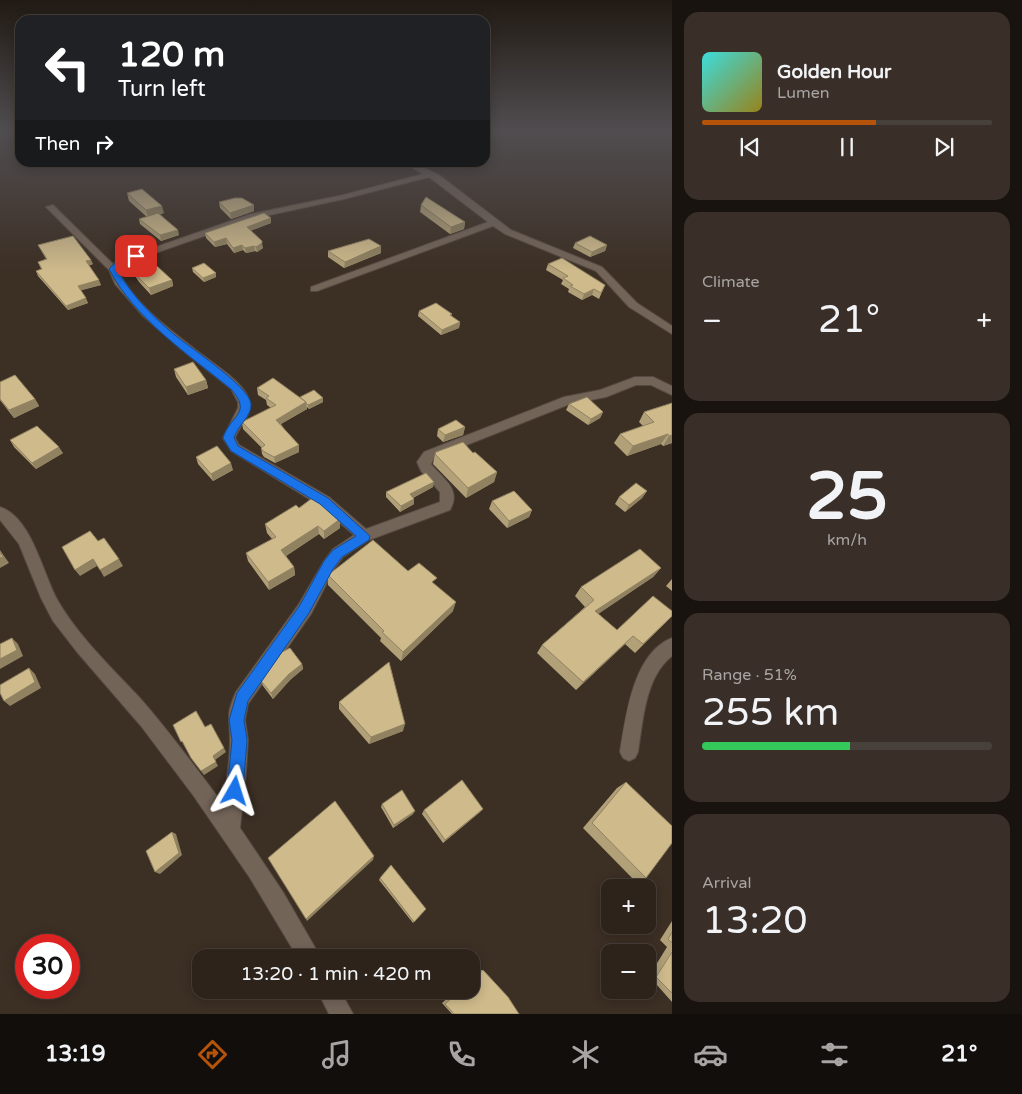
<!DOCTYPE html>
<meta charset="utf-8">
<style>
:root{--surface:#2d231b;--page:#392f28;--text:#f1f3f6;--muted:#a7a4a3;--line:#48403a;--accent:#b45309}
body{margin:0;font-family:"Varela Round",sans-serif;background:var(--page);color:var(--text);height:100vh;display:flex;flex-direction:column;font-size:19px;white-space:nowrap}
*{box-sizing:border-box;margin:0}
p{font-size:16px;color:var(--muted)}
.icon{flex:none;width:28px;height:28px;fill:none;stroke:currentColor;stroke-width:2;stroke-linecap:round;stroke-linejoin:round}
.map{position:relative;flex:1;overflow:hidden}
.details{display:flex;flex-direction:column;gap:12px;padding:12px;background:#19130f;width:350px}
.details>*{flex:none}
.banner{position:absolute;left:15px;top:15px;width:475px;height:152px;border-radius:15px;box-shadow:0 2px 12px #0003,0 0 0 1px var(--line);background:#202124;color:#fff;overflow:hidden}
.controls{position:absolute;left:601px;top:879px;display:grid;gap:10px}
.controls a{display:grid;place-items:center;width:55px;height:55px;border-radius:10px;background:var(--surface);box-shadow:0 2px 12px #0003,0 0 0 1px var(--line);font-size:25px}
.speed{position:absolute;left:15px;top:934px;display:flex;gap:10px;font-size:25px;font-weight:700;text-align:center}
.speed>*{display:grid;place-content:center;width:65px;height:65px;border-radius:50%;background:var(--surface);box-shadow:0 2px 12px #0003,0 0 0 1px var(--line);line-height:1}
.speed .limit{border:8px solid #d22;background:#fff;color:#111}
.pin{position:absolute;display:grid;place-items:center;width:42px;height:42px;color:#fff;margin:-21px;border-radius:10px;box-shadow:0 2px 8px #0006}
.me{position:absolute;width:55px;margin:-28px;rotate:6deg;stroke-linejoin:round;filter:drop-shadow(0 0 4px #0008)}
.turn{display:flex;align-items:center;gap:18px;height:105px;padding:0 20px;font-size:22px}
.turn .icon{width:65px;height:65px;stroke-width:2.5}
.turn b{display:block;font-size:35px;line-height:42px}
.then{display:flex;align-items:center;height:48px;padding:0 20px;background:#0003;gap:10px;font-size:19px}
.big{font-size:38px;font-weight:600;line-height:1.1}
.details .tile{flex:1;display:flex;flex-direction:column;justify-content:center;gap:8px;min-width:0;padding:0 18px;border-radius:15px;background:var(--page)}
.details .dial{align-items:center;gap:0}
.dial b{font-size:65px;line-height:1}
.song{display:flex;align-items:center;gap:15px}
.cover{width:60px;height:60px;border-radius:8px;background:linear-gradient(135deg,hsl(180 70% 55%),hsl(50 70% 35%))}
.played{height:5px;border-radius:2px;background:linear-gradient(90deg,var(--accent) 60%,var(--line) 60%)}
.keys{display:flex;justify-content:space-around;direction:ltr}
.heat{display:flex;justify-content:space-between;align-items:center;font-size:28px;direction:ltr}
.charge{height:8px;border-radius:4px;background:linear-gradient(90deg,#34c759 51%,var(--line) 0)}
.trip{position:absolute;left:192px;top:949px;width:288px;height:50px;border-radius:15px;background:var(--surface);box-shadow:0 2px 12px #0003,0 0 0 1px var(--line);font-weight:600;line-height:50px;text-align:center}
.menu{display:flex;height:80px;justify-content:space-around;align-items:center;background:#120e0b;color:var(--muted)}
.menu .icon{width:35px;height:35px}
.menu .active{color:var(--accent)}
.menu b{font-size:22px;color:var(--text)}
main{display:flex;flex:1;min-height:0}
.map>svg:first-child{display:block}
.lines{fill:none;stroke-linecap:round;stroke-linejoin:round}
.minor-casing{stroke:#554a41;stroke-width:2}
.minor{fill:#736458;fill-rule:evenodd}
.wall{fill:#b1a078}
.shaded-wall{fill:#908261}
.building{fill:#ceba8b;stroke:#908261}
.route{fill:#1a73e8;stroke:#114b97}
</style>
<main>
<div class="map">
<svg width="672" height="1014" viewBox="0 0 672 1014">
<rect width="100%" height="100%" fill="#3c2f24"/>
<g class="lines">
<!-- minor casing -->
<g class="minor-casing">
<g id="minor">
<path d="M402 162H412L439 175 511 230 602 267 637 303 672 326V334L629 307 596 271 505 234 493 226 317 291H311V287L488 222 429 177 344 199 256 218 124 264 118 270C132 301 164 325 191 346 207 360 247 382 250 403 252 414 239 427 235 438L239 445 329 497 366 529 440 502V492L421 471 417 462 424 452 564 397 600 390 635 377H653L672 386V395L651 385H636L606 397 570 404 434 458 431 464C443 479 462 489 450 510L369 540 343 557 334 569 311 614 248 704 245 720 248 740 246 772 240 828 283 892 321 958H298L250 878 193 795 141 726 77 652 53 621 41 598 19 544 0 520V507C32 517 43 575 58 601 79 637 111 667 139 697 169 731 196 768 223 804 226 784 230 762 230 741 230 718 225 716 236 692L299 604 324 561 333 549 354 535 319 505 231 451 223 438 238 408V402L231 389 182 350 143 316 115 284 109 270 46 207 53 205 113 264 118 260 251 214 343 195 423 174Z"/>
<path d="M672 638V656C645 677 643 721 638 752L635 758 629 761 623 758 620 752C626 716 633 653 672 638Z"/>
<path d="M317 990H340L353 1014H329Z"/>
</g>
</g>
<!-- minor -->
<use href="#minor" class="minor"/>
</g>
<!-- wall -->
<g class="wall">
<path d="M127 193 164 213 160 214 179 235 161 241 140 224 139 219 147 217 129 201Z"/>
<path d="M219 202 254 205V211L231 219 220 208Z"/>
<path d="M421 205 465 222 464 229 450 234 420 212Z"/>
<path d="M271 218V223L251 230 263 248 257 252 255 251 246 253 243 250 234 253 227 244 215 247 206 238 205 233Z"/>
<path d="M575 243 607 245 605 251 590 257 573 248Z"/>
<path d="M38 245 93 264 89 265 101 285 81 290 88 303 68 310 38 276 36 271 41 269 38 262 46 259Z"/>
<path d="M328 251 381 253 344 268 328 257Z"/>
<path d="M126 258 172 280 173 286 151 295 139 282 128 265Z"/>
<path d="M548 264 605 285 599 299 592 295 582 300 568 292 569 289 561 284 563 280 546 270Z"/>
<path d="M192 268 216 273V277L204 282 193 272Z"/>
<path d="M419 311 452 314 451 316 460 322 459 328 441 335 418 316Z"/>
<path d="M174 369 206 380 208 388 188 395 176 377Z"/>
<path d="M0 382 35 399 39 406 14 418 0 400Z"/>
<path d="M257 388 323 402 309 409 307 407V409L281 424 299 452 275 463 264 457 262 454 261 447 243 429 242 422 271 408 267 405 266 400 258 395Z"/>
<path d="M672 403V443L663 446 661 444 627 456 614 443 620 434 643 426 639 422 644 412Z"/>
<path d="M569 404 603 412 600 418 588 425 566 410Z"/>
<path d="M465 427 463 435 443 442 437 436 438 429Z"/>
<path d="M10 440 63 453 36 469 14 447Z"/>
<path d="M473 453 497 472 494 482 466 498 433 464 435 454Z"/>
<path d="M196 457 233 470 213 481 198 464Z"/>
<path d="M433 487 413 498 414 499V504L400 512 386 497V492Z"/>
<path d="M647 491 642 498 625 512 615 504 619 497Z"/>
<path d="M492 501 532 510 529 517 507 528 489 509Z"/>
<path d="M332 513 340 528 324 539 319 534 286 556 294 567 295 575 269 590 248 561 246 553 272 539 267 533 265 524Z"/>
<path d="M661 568 653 577 598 614 617 630 672 616 635 653 625 644 576 690 537 653 542 645 585 607 575 596 581 587Z"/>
<path d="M408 571 435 585 453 611 401 661 380 641 381 638 328 585V575Z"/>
<path d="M672 579V591L666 586Z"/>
<path d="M302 664 303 669 290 680 273 699 263 686 261 681Z"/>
<path d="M339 702 403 731 369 744 339 709Z"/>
<path d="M626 782 646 878 635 881 583 828 617 788Z"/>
<path d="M382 804 413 814 393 828 381 807Z"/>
<path d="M424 810 480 812 443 843 422 814Z"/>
<path d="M380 878 414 922 413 923 379 880Z"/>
<path d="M672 921V1002L649 976 667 947 660 940Z"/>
<path d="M480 970H483L519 1014H452L442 1003 457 990H471V977Z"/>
</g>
<!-- shaded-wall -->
<g class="shaded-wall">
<path d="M254 205V211L231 219 230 213Z"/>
<path d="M162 206 164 213 148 217 146 210Z"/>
<path d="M271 218V223L248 232 247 227Z"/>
<path d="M465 222 464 229 450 234 451 227Z"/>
<path d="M178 230 179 235 161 241 160 235Z"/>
<path d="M226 238 227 244 215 247 214 242Z"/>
<path d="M262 243 263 248 257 252 256 247Z"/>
<path d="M242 245 243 250 234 253 233 248Z"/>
<path d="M607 245 605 251 590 257 592 252Z"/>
<path d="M254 246 255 251 246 253 245 248Z"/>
<path d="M381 246V253L344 268 345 262Z"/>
<path d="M91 260 93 264 88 266 86 261Z"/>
<path d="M216 273V277L204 282 203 278Z"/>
<path d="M99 280 101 285 79 291 78 286Z"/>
<path d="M172 280 173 286 151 295 149 288Z"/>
<path d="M594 289 592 295 582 300 584 294Z"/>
<path d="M86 298 88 303 68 310 66 306Z"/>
<path d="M460 322 459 328 441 335 442 330Z"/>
<path d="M206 380 208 388 188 395 186 387Z"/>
<path d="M323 398V402L309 409 308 405Z"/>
<path d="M35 399 39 406 14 418 9 410Z"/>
<path d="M306 402 307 409 277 426 276 420Z"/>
<path d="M603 412 600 418 588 425 591 419Z"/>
<path d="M465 427 463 435 443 442 445 435Z"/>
<path d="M668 434 661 444 627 456 633 446Z"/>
<path d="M672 435V443L663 446 669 436Z"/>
<path d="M299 445V452L275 463 274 457Z"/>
<path d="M59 447 63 453 36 469 32 463Z"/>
<path d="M231 463 233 470 213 481 211 474Z"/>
<path d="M497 472 494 482 466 498 468 488Z"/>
<path d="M434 482 433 487 409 500 410 494Z"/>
<path d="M647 491 642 498 625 512 629 505Z"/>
<path d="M414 499V504L400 512 401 506Z"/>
<path d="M532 510 529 517 507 528 509 521Z"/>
<path d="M340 519V528L324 539V531Z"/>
<path d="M318 526 319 534 282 558 281 550Z"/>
<path d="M0 550 9 563 0 568Z"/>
<path d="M93 559 97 566 80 576 75 570Z"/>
<path d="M119 559 123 566 104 577 100 570Z"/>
<path d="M294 567 295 575 269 590 268 582Z"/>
<path d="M661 568 653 577 589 620 595 611Z"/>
<path d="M456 602 453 611 401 661 403 652Z"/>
<path d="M633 636 625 644 576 690 583 682Z"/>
<path d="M12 638 18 644 23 656 0 669V659Z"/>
<path d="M302 664 303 669 290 680 273 699 271 693 289 674Z"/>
<path d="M29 668 35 674 41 688 10 706 4 701Z"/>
<path d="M405 724 403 731 369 744 371 737Z"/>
<path d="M224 748 226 752 215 760 213 756Z"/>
<path d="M216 762 218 766 204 775 201 771Z"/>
<path d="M483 809 480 812 443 843 445 840Z"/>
<path d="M415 811 413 814 393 828 394 825Z"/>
<path d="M172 832 176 834 182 855 160 874 155 872Z"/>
<path d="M374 856 373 860 307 921 306 919Z"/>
</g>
<!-- building -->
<g class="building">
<path d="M142 189 162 206 146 210 127 193Z"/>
<path d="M426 197 465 222 451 227 421 205Z"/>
<path d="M235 198H242L254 205 230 213 219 202Z"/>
<path d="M158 213 178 230 160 235 139 219Z"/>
<path d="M264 213 271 218 247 227 262 241V243L256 247 254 246 245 248 242 245 233 248 226 238 214 242 205 233Z"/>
<path d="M73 236 91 260 86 261 99 280 78 286 86 298 66 306 36 271 42 269 38 262 47 259 38 245Z"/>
<path d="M590 236 607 245 592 252 575 243Z"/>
<path d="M369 239 381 246 345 262 328 251Z"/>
<path d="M143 253 172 280 149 288 137 276 126 258Z"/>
<path d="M562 258 605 285 601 293 594 289 584 294 570 286 573 285 563 278 568 276 548 264Z"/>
<path d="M204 263 216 273 203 278 192 268Z"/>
<path d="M436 303 452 314 450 315 460 322 442 330 419 311Z"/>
<path d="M193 362 206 380 186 387 174 369Z"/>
<path d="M15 375 35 399 9 410 0 399V382Z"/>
<path d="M273 378 306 402 276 420 299 445 274 457 263 451 261 448 265 445 242 422 276 405 266 398 269 396 257 388Z"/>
<path d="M314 390 323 398 308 405 306 403V402L300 397Z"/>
<path d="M587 397 603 412 591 419 569 404Z"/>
<path d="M672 403V435L669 436 668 434 633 446 620 434 654 422 644 412Z"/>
<path d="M456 420 465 427 445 435 438 429Z"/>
<path d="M37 426 59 447 32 463 10 440Z"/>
<path d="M463 442 473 453 475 452 497 472 468 488 435 454 436 452Z"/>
<path d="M217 446 231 463 211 474 196 457Z"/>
<path d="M426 473 434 482 410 494 414 499 401 506 386 492Z"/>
<path d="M636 483 647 491 629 505 619 497Z"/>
<path d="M514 491 532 510 509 521 492 501Z"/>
<path d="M315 496 332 511 331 512 340 519 324 531 318 526 281 550 294 567 268 582 246 553 276 537 265 524 296 505 299 508Z"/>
<path d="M90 531 98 541 104 538 119 559 100 570 93 559 75 570 62 547Z"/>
<path d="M373 540 408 571 419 563 437 578 432 582 456 602 403 652 382 632 384 631 328 575Z"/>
<path d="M640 549 661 568 595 611 617 630 653 596 672 611V616L643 644 633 636 583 682 542 645 594 600 581 587Z"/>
<path d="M0 552 3 557 0 558Z"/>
<path d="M12 638 17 650 0 659V644Z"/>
<path d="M290 648 302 664 289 674 271 693 261 681 282 652Z"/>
<path d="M389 662 405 724 371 737 339 702Z"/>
<path d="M29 668 35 682 4 701 0 693V685Z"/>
<path d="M196 711 205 727 211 724 224 748 213 756 216 762 201 771 191 758 182 741 181 742 173 725Z"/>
<path d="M462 780 483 809 445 840 424 810Z"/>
<path d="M626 782 672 826V843L646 878 592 823Z"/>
<path d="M402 790 415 811 394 825 382 804Z"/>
<path d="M335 801 374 856 306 919 268 858Z"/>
<path d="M172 832 179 853 155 872 146 851Z"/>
<path d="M391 865 426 909 414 922 380 878Z"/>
<path d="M672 932V943L668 939Z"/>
<path d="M672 952V993L656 977Z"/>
<path d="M483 970 508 997 519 1014H454L445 1004 461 990H471V981Z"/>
</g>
<!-- sky -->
<linearGradient id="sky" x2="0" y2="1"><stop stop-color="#211a14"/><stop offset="0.48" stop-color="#504d50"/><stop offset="1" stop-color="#504d50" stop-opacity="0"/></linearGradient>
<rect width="672" height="271" fill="url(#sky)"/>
<!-- route -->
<path class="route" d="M133 255 140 256 123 263 117 269C129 292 149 313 169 330 185 345 249 385 251 404 252 416 237 426 234 438L238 446 328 498 370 536 369 540 342 557 333 569 309 613 248 701 244 720 247 740 243 791 241 797 235 799 229 797 227 791 232 740 229 720 237 693 300 605 324 561 333 550 356 536 320 504 231 451 223 438C230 415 253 414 231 389 189 355 134 318 109 269L118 260Z"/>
</svg>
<div class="controls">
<a>+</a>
<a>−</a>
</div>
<div class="speed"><div class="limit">30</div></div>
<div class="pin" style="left:136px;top:256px;background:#d93025"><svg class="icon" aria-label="arrive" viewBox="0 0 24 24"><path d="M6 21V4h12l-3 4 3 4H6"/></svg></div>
<svg class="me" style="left:235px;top:791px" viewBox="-20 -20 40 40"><path d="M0-17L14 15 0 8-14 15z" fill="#1a73e8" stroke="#fff" stroke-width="4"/></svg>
<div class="trip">13:20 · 1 min · 420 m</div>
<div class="banner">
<div class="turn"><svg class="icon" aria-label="left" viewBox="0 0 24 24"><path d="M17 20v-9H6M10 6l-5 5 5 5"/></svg><div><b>120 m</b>Turn left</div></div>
<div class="then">Then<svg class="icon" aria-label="right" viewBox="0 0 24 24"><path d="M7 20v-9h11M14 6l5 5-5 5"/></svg></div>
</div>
</div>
<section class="details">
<div class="tile">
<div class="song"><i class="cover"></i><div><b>Golden Hour</b><p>Lumen</p></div></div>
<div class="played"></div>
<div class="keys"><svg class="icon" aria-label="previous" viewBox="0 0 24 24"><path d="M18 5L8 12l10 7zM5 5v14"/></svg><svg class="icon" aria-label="pause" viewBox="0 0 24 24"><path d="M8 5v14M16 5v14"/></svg><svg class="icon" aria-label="next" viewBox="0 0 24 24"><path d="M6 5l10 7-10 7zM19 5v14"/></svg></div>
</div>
<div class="tile"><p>Climate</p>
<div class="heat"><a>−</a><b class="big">21°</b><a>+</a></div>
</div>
<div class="tile dial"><b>25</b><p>km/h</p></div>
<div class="tile"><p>Range · 51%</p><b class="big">255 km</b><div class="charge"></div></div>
<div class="tile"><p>Arrival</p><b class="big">13:20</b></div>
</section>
</main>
<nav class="menu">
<b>13:19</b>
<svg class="icon active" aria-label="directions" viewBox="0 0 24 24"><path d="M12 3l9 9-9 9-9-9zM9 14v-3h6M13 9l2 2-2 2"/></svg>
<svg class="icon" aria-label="music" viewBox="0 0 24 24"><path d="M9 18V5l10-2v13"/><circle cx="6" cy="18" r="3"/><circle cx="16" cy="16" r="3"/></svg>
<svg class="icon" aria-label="phone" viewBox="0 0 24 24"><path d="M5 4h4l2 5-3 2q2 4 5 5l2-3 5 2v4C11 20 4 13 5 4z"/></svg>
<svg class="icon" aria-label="climate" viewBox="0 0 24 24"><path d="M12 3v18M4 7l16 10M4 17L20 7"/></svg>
<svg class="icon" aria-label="car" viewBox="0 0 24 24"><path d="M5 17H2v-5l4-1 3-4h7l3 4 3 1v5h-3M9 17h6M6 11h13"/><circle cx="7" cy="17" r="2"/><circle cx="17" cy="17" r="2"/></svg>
<svg class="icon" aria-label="filters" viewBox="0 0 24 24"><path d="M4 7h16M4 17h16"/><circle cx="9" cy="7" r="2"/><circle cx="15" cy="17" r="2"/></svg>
<b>21°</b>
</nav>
